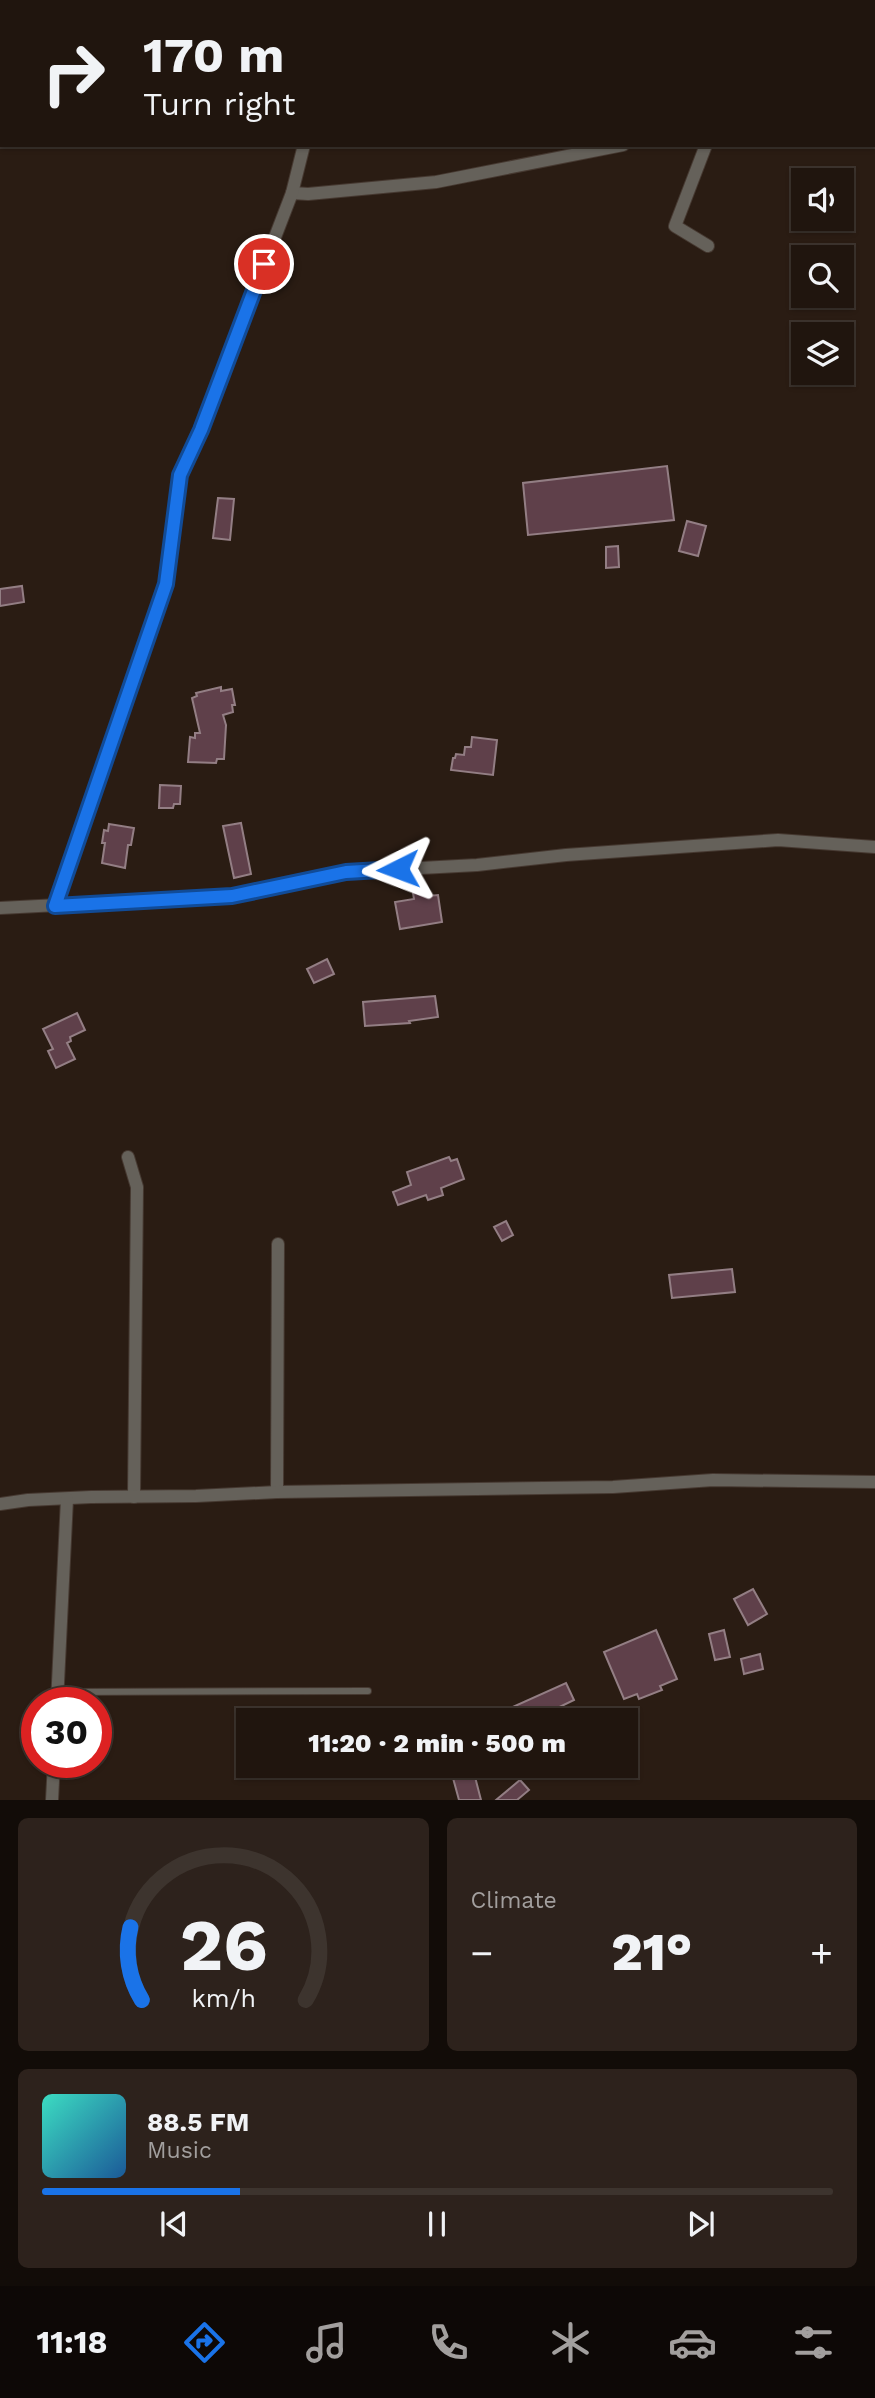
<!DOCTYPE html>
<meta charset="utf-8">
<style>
:root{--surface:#20150e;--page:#2d221c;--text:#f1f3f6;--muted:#a29f9e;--line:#3d342e;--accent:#1a73e8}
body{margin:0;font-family:"Work Sans",sans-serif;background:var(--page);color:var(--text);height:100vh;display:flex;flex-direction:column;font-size:26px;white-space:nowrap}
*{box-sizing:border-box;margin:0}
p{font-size:23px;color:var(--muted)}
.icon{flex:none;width:38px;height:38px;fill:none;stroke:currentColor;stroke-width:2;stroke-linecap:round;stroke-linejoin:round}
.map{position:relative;height:1800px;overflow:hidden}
.side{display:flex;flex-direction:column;gap:18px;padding:18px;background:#120c08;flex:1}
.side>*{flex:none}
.guide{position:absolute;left:0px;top:0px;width:875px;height:147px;box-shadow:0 2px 5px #0004,0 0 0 2px var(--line);background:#20150e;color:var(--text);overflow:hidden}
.fabs{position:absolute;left:791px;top:168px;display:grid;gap:14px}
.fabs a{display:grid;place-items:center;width:63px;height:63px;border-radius:0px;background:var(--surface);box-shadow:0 2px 5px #0004,0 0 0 2px var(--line);font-size:35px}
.speed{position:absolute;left:21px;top:1687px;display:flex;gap:14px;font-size:35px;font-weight:700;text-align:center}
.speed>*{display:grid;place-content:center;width:91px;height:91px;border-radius:50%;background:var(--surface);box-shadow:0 2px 5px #0004,0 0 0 2px var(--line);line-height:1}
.speed .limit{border:10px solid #d22;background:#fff;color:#111}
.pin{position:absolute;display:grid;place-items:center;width:60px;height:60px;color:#fff;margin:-30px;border:4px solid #fff;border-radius:50%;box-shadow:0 2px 7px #0007}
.me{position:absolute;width:77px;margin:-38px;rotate:267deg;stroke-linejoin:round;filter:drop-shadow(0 0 5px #0008)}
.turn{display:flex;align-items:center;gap:24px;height:147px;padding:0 28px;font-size:32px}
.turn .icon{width:91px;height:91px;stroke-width:2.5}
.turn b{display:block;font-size:49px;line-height:60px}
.big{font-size:52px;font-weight:800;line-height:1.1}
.side .tile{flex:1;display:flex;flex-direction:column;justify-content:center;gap:10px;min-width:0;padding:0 24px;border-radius:10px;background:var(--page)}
.side .dial{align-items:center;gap:0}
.dial svg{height:182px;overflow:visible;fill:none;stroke:var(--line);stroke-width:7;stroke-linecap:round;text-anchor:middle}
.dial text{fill:var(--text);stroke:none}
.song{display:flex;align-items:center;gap:21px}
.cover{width:84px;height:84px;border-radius:10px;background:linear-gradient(135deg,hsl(170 70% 55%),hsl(210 70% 35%))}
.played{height:7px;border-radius:4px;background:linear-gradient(90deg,var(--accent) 25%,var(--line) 25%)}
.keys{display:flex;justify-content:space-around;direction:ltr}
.heat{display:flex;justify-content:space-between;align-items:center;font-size:38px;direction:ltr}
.side .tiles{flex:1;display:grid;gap:18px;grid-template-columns:1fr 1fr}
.tile:last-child{grid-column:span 2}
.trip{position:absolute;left:236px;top:1708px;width:402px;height:70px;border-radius:0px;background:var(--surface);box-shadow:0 2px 5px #0004,0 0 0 2px var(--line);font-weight:800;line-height:70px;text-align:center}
.tabs{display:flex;height:112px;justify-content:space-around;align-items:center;background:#0d0806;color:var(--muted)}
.tabs .icon{width:49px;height:49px}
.tabs .current{color:var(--accent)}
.tabs b{font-size:32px;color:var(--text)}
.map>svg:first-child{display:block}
.building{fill:#5f404a;stroke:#937e84;stroke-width:2}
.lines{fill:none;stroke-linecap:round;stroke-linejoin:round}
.service-casing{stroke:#463931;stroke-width:8}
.minor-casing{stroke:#463931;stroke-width:14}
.service{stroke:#65615a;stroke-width:6}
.minor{stroke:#65615a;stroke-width:12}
.route-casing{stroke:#114b97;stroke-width:18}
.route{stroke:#1a73e8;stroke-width:12}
</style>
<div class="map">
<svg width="875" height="1800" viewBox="0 0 875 1800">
<rect width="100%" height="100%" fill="#2a1c13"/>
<!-- building -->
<g class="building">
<path d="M667 466 674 520 528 535 523 483Z"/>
<path d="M218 498 234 499 230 540 213 538Z"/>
<path d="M687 521 706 526 698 556 679 551Z"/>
<path d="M618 546 619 567 606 568V547Z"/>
<path d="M22 586 24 602 0 606V589Z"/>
<path d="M221 687V691L232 689 235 705H232L233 712 223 715 226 725 224 759H217L216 763 188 762 190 737 195 738V733H200L192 698 197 696 196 693Z"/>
<path d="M472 737 497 740 493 775 451 770 453 758H455L456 754 464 755 465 747H471Z"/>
<path d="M160 785 181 786 180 804H174L173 808H159Z"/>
<path d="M241 823 251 874 234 878 223 826Z"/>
<path d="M109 824 134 828 131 845H128L125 868 102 863 105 843H102L104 830 108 831Z"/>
<path d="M428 891V896L438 895 442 922 400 929 395 902 414 899 413 893Z"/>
<path d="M327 959 334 974 314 983 307 969Z"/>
<path d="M435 996 438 1017 409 1021 410 1023 365 1026 363 1002Z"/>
<path d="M77 1013 85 1030 70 1037 71 1041 67 1043 75 1059 56 1068 48 1051 53 1049 43 1029Z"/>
<path d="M449 1157 451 1161 457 1159 464 1179 441 1188 443 1195 428 1200 426 1195 398 1205 393 1192 411 1185 407 1172Z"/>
<path d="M506 1221 513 1235 502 1241 494 1227Z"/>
<path d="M732 1269 735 1292 672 1298 669 1275Z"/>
<path d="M753 1589 767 1614 748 1625 734 1599Z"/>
<path d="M656 1630 677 1679 660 1686 662 1690 639 1699 637 1694 624 1699 604 1652Z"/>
<path d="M724 1630 730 1657 715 1660 709 1634Z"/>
<path d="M760 1654 763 1669 744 1674 741 1659Z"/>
<path d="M566 1683 574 1700 549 1712 551 1716 542 1720H538L536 1716 527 1720H511L506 1710Z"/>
<path d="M474 1773 481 1800H459L453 1778Z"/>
<path d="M520 1780 529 1790 517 1800H496Z"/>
</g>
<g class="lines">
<!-- service casing -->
<g class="service-casing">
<path id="service" d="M59 1692 368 1691"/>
</g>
<!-- minor casing -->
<g class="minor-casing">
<g id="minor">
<path d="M99 2 103 0"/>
<path d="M353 2 354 0"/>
<path d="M761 2V0"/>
<path d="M0 37H2"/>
<path d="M706 145 675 226 708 246"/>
<path d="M292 193 308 194 436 182 623 145"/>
<path d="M55 906 166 585 180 475 201 430 292 193 304 145"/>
<path d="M0 908 232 896 346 872 477 865 566 855 778 840 875 847"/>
<path d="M128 1157 137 1187 134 1497"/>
<path d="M277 1492 278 1244"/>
<path d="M0 1504 28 1500 91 1497 196 1496 277 1492 613 1487 713 1480 875 1482"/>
<path d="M57 1703 67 1499"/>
<path d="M52 1800 54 1762"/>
</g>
</g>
<!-- service -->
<use href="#service" class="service"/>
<!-- minor -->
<use href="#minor" class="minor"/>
</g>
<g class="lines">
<!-- route casing -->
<g class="route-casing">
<path id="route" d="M264 264 201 430 180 475 166 584 55 906 232 896 346 872 398 869"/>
</g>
<!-- route -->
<use href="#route" class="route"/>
</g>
</svg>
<div class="fabs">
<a><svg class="icon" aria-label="sound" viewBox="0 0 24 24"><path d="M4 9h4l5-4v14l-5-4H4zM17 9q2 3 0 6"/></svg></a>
<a><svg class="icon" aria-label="search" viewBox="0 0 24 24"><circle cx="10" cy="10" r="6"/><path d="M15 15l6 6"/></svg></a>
<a><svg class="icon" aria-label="layers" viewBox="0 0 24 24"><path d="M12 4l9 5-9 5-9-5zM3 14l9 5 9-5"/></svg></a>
</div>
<div class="speed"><div class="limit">30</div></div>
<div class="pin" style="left:264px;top:264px;background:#d93025"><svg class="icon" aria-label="arrive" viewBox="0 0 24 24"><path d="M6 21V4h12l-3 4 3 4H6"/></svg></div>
<svg class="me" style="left:398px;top:869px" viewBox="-20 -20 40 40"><path d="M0-17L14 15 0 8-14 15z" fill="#1a73e8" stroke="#fff" stroke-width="4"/></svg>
<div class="trip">11:20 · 2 min · 500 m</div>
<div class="guide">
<div class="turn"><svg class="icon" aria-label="right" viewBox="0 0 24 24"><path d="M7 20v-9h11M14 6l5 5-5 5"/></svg><div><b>170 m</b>Turn right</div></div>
</div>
</div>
<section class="side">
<div class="tiles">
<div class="tile dial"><svg viewBox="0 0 100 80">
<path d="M14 69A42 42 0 1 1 86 69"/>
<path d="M14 69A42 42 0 0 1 9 37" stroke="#1a73e8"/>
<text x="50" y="56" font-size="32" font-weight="700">26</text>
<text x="50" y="72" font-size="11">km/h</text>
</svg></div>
<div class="tile"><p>Climate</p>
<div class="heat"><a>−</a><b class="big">21°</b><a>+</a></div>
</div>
<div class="tile">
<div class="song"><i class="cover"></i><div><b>88.5 FM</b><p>Music</p></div></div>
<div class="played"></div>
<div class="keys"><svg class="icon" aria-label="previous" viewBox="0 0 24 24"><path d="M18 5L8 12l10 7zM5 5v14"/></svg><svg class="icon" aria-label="pause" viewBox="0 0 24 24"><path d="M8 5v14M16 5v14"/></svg><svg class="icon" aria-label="next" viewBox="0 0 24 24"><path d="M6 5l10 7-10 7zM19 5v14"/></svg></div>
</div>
</div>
</section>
<nav class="tabs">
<b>11:18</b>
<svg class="icon current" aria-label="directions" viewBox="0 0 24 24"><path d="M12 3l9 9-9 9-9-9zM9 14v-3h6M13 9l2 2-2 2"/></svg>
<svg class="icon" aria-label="music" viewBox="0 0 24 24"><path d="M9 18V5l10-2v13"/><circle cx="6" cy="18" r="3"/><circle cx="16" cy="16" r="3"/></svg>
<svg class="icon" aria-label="phone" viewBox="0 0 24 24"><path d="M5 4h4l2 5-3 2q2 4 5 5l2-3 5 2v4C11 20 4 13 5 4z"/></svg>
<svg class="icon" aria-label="climate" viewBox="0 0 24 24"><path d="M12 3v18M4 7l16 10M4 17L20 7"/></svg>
<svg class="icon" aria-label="car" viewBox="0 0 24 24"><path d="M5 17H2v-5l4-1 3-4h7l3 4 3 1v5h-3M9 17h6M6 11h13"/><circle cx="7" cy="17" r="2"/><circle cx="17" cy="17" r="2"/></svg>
<svg class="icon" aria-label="filters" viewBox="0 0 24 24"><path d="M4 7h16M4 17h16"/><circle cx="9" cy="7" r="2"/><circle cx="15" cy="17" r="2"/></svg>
</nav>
